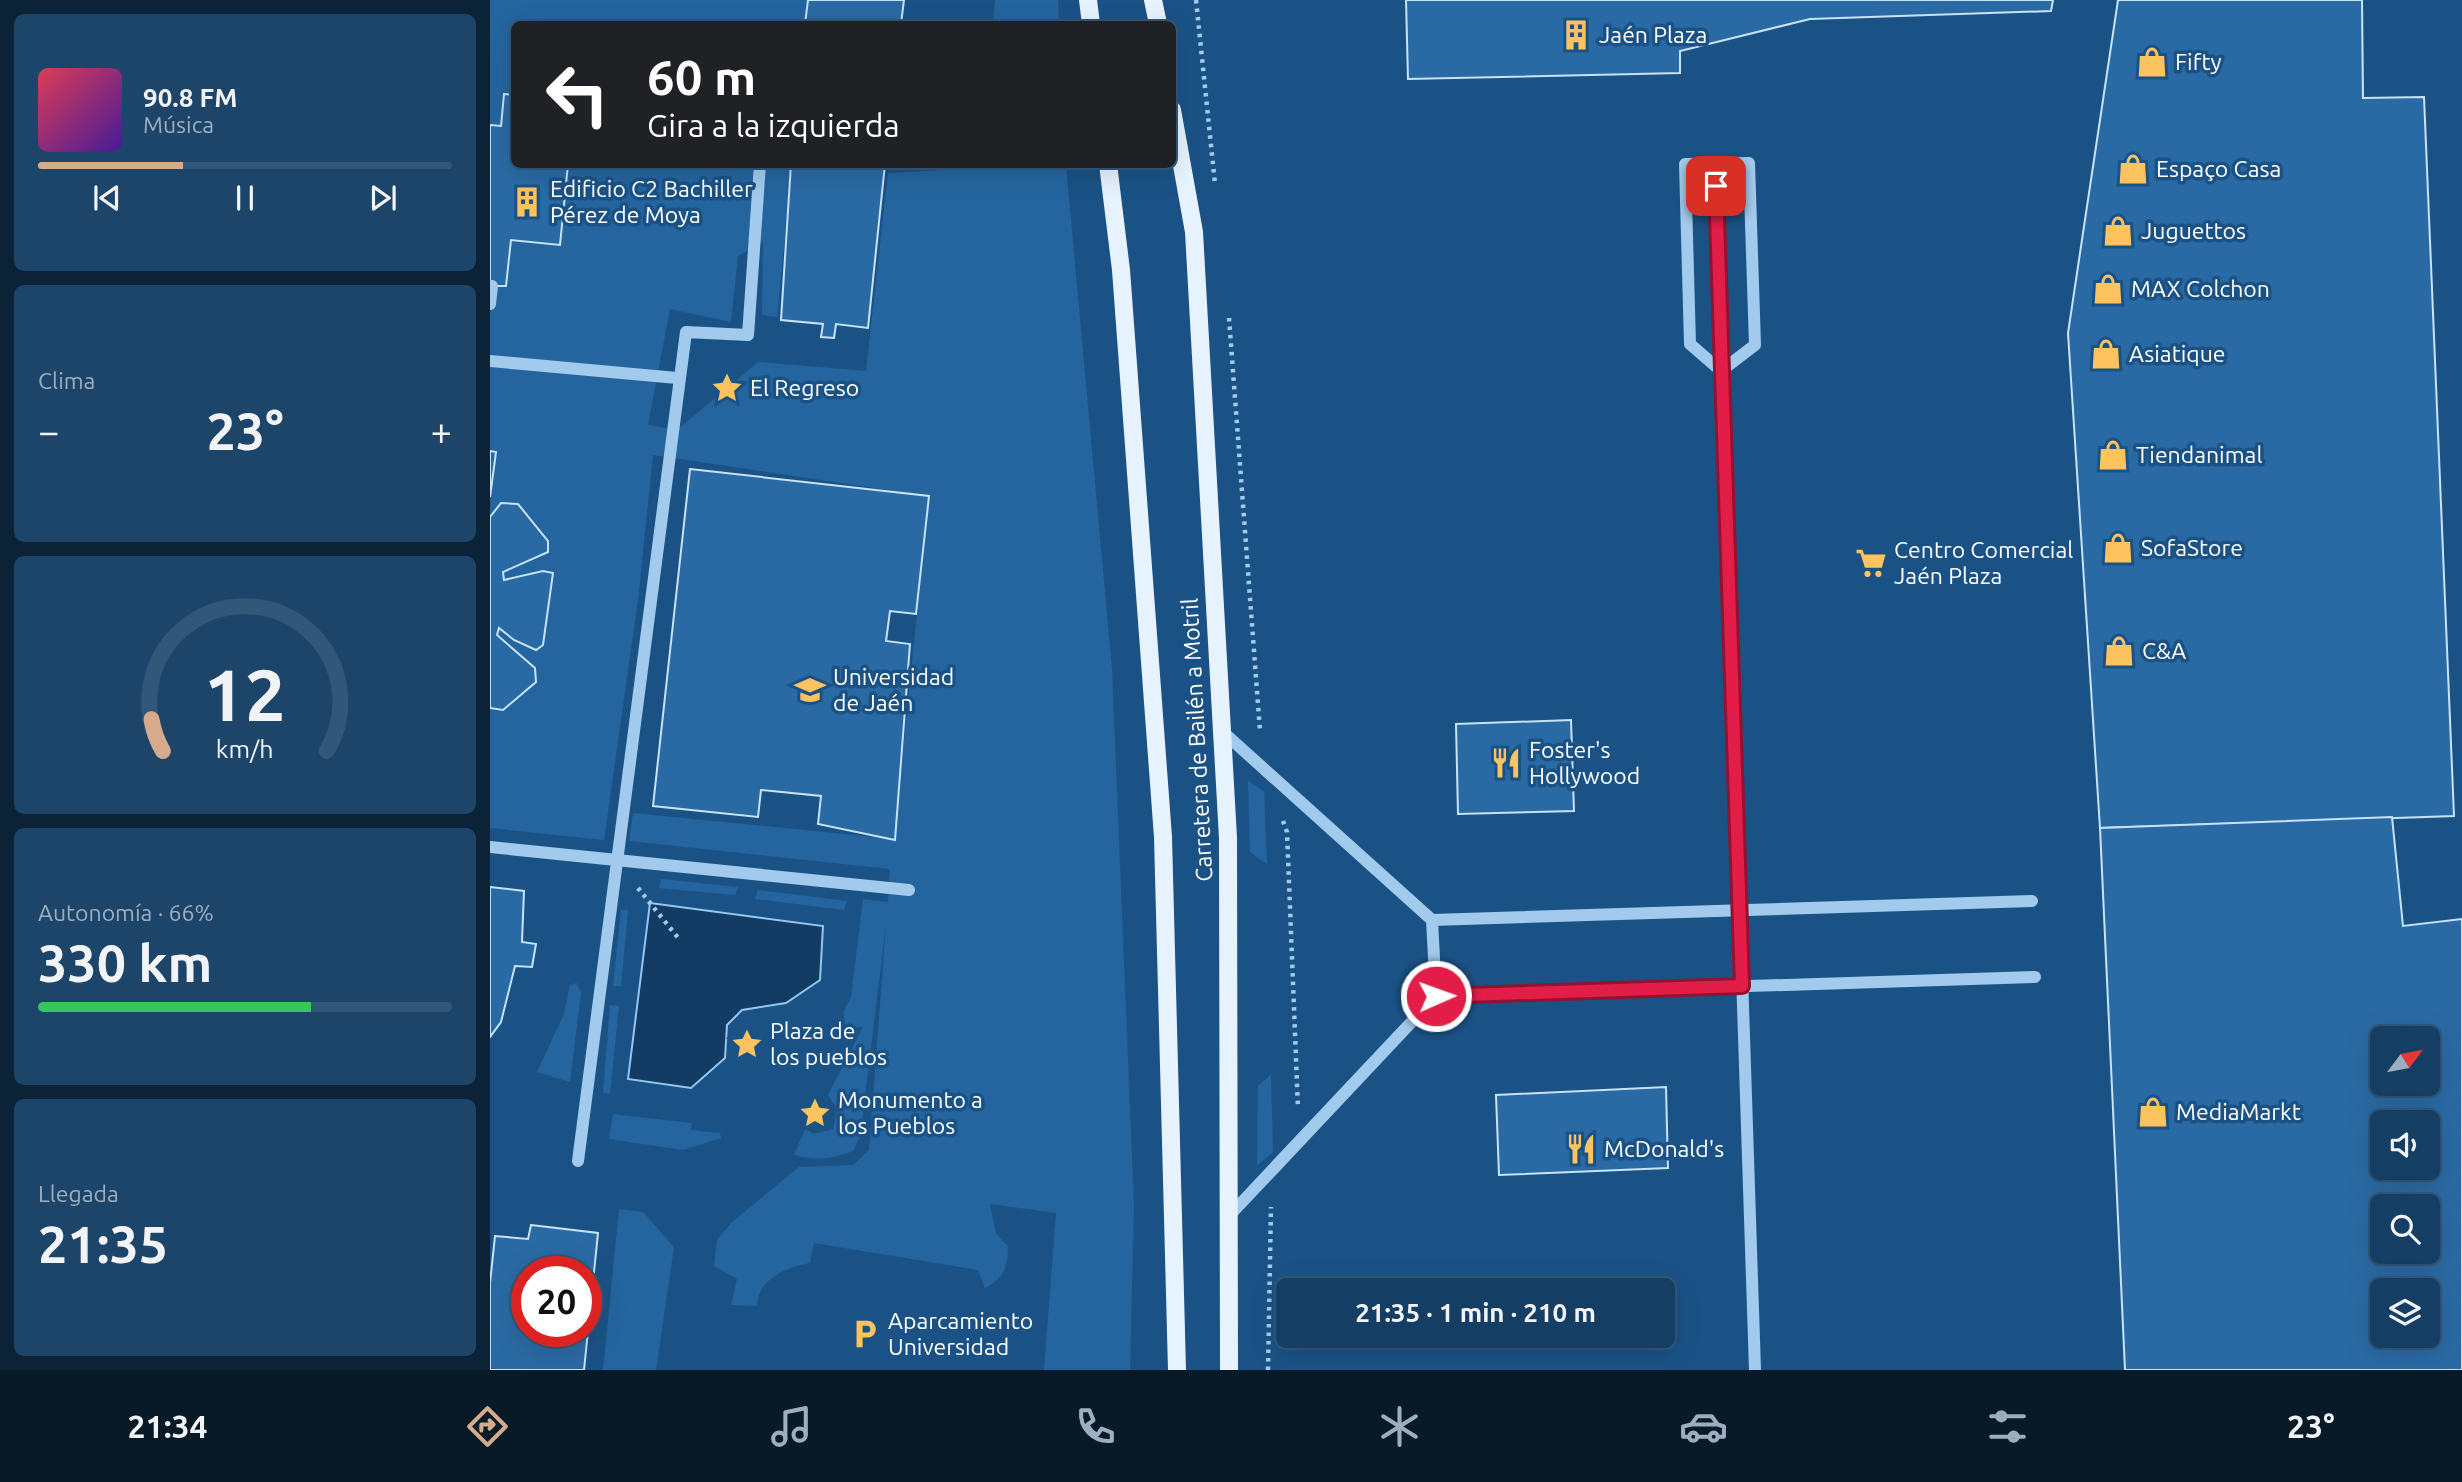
<!DOCTYPE html>
<html lang="es">
<meta charset="utf-8">
<style>
:root{--surface:#143e64;--page:#1d456a;--text:#f1f3f6;--muted:#9daebf;--line:#335778;--accent:#d6ab8b}
body{margin:0;font-family:Ubuntu,sans-serif;background:var(--page);color:var(--text);height:100vh;display:flex;flex-direction:column;font-size:26px;white-space:nowrap}
*{box-sizing:border-box;margin:0}
p{font-size:23px;color:var(--muted)}
.icon{flex:none;width:38px;height:38px;fill:none;stroke:currentColor;stroke-width:2;stroke-linecap:round;stroke-linejoin:round}
.map{position:relative;flex:1;overflow:hidden}
.sheet{display:flex;flex-direction:column;gap:14px;padding:14px;background:#0b2237;width:490px}
.sheet>*{flex:none}
.banner{position:absolute;left:21px;top:21px;width:665px;height:147px;border-radius:10px;box-shadow:0 7px 28px #0002,0 0 0 2px var(--line);background:#202124;color:#fff;overflow:hidden}
.needle{width:46px;rotate:58deg}
.tools{position:absolute;left:1880px;top:1026px;display:grid;gap:14px}
.tools a{display:grid;place-items:center;width:70px;height:70px;border-radius:10px;background:var(--surface);box-shadow:0 7px 28px #0002,0 0 0 2px var(--line);font-size:35px}
.speed{position:absolute;left:21px;top:1256px;display:flex;gap:14px;font-size:35px;font-weight:700;text-align:center}
.speed>*{display:grid;place-content:center;width:91px;height:91px;border-radius:50%;background:var(--surface);box-shadow:0 7px 28px #0002,0 0 0 2px var(--line);line-height:1}
.speed .limit{border:10px solid #d22;background:#fff;color:#111}
.pin{position:absolute;display:grid;place-items:center;width:60px;height:60px;color:#fff;margin:-30px;border-radius:14px;box-shadow:0 4px 10px #0006}
.me{position:absolute;width:77px;margin:-38px;rotate:88deg;stroke-linejoin:round;filter:drop-shadow(0 0 5px #0008)}
.turn{display:flex;align-items:center;gap:24px;height:147px;padding:0 21px;font-size:32px}
.turn .icon{width:91px;height:91px;stroke-width:2.5}
.turn b{display:block;font-size:49px;line-height:60px}
.big{font-size:52px;font-weight:600;line-height:1.1}
.sheet .widget{flex:1;display:flex;flex-direction:column;justify-content:center;gap:10px;min-width:0;padding:0 24px;border-radius:10px;background:var(--page)}
.sheet .dial{align-items:center;gap:0}
.dial svg{height:182px;overflow:visible;fill:none;stroke:var(--line);stroke-width:7;stroke-linecap:round;text-anchor:middle}
.dial text{fill:var(--text);stroke:none}
.song{display:flex;align-items:center;gap:21px}
.cover{width:84px;height:84px;border-radius:10px;background:linear-gradient(135deg,hsl(350 70% 55%),hsl(260 70% 35%))}
.played{height:7px;border-radius:4px;background:linear-gradient(90deg,var(--accent) 35%,var(--line) 35%)}
.keys{display:flex;justify-content:space-around;direction:ltr}
.heat{display:flex;justify-content:space-between;align-items:center;font-size:38px;direction:ltr}
.charge{height:10px;border-radius:5px;background:linear-gradient(90deg,#34c759 66%,var(--line) 0)}
.trip{position:absolute;left:786px;top:1278px;width:399px;height:70px;border-radius:10px;background:var(--surface);box-shadow:0 7px 28px #0002,0 0 0 2px var(--line);font-weight:600;line-height:70px;text-align:center}
.dock{display:flex;height:112px;justify-content:space-around;align-items:center;background:#081928;color:var(--muted)}
.dock .icon{width:49px;height:49px}
.dock .on{color:var(--accent)}
.dock b{font-size:32px;color:var(--text)}
main{display:flex;flex:1;min-height:0}
.map>svg:first-child{display:block}
.green{fill:#24659f}
.water{fill:#123c64;stroke:#95c6ee;stroke-width:2}
.building{fill:#2a6aa4;stroke:#c7e2f9;stroke-width:2;fill-rule:evenodd}
.lines{fill:none;stroke-linecap:round;stroke-linejoin:round}
.path{stroke:#a2caec;stroke-width:4.5;stroke-dasharray:3.5 5;stroke-linecap:butt}
.minor{stroke:#a2caec;stroke-width:12}
.major{stroke:#e7f2ff;stroke-width:18}
.route-casing{stroke:#92132f;stroke-width:18}
.route{stroke:#e11d48;stroke-width:12}
.labels{text-anchor:middle;stroke-width:7;stroke-linejoin:round;paint-order:stroke}
.poi-label{font-size:23px;fill:#fff;stroke:#1b5286;text-anchor:start}
.street-label{font-size:23px;fill:#fff;stroke:#1b5286}
</style>
<main>
<section class="sheet">
<div class="widget">
<div class="song"><i class="cover"></i><div><b>90.8 FM</b><p>Música</p></div></div>
<div class="played"></div>
<div class="keys"><svg class="icon" aria-label="previous" viewBox="0 0 24 24"><path d="M18 5L8 12l10 7zM5 5v14"/></svg><svg class="icon" aria-label="pause" viewBox="0 0 24 24"><path d="M8 5v14M16 5v14"/></svg><svg class="icon" aria-label="next" viewBox="0 0 24 24"><path d="M6 5l10 7-10 7zM19 5v14"/></svg></div>
</div>
<div class="widget"><p>Clima</p>
<div class="heat"><a>−</a><b class="big">23°</b><a>+</a></div>
</div>
<div class="widget dial"><svg viewBox="0 0 100 80">
<path d="M14 69A42 42 0 1 1 86 69"/>
<path d="M14 69A42 42 0 0 1 9 55" stroke="#d6ab8b"/>
<text x="50" y="56" font-size="32" font-weight="700">12</text>
<text x="50" y="72" font-size="11">km/h</text>
</svg></div>
<div class="widget"><p>Autonomía · 66%</p><b class="big">330 km</b><div class="charge"></div></div>
<div class="widget"><p>Llegada</p><b class="big">21:35</b></div>
</section>
<div class="map">
<svg width="1972" height="1370" viewBox="0 0 1972 1370">
<rect width="100%" height="100%" fill="#1b5286"/>
<!-- green -->
<g class="green">
<path d="M0 0H317L315 24H24V95L15 94 11 126 0 125Z"/>
<path d="M505 0H568L569 24H503Z"/>
<path d="M492 164 576 165 622 669 644 1206 640 1370H554L566 1213 500 1204 506 1234 518 1246C518 1267 514 1278 495 1288L488 1270 324 1243 320 1263C296 1267 268 1279 267 1306L241 1305 247 1279 224 1266 227 1240 242 1222 309 1167 363 1165 379 1150 396 925 370 1137 363 1151C341 1159 327 1161 304 1155L315 1129 324 1134 343 1129 347 1109 338 1095 373 1027 355 1028 354 1011 361 997 373 899 398 902 400 869 139 841 143 813 404 839 439 496 163 455 148 600 114 840 0 828V304L2 286 17 285 21 240 70 244 78 165H302L287 317 272 315 273 242 248 256 241 322 180 309 158 425 187 430 268 362 376 371 398 173 491 168Z"/>
<path d="M758 781 774 791 777 864 760 852Z"/>
<path d="M171 879 248 887 245 895 169 888Z"/>
<path d="M268 890 357 901 354 910 265 899Z"/>
<path d="M131 910H138L131 986H123Z"/>
<path d="M87 983 91 993 80 1082 47 1072 74 1014 80 985Z"/>
<path d="M120 1005 129 1006 120 1094 113 1093Z"/>
<path d="M781 1074 783 1152 767 1166 768 1086Z"/>
<path d="M123 1114 202 1123 201 1130 230 1133 231 1138 193 1150 119 1139Z"/>
<path d="M129 1209 153 1212 184 1247 166 1370H113Z"/>
</g>
<!-- water -->
<path class="water" d="M160 903 333 926 330 980 296 1003 252 1010 237 1025 235 1058 201 1088 138 1079Z"/>
<!-- building -->
<g class="building">
<path d="M318 0H414L411 24H315Z"/>
<path d="M916 0H1563L1561 11 1320 19 1190 51V73L918 79Z"/>
<path d="M1628 0H1872L1873 98 1934 97 1964 816 1610 828 1578 333Z"/>
<path d="M14 94 24 95V164H78L70 245 21 240 16 286H0V125L11 126Z"/>
<path d="M301 164H395L378 328 346 324 344 338 331 337 333 324 291 320Z"/>
<path d="M0 451 6 452 0 497Z"/>
<path d="M200 469 439 496 426 614 400 611 396 641 420 644 405 840 328 824 331 796 271 790 268 817 163 806Z"/>
<path d="M11 503 28 504 58 541V552L13 572 14 580 53 571 63 573 53 645 46 650 24 640 9 628 7 635 45 668 46 682 13 710 0 708V517Z"/>
<path d="M1081 720 1084 811 968 814 966 724Z"/>
<path d="M1902 817 1913 926 1972 919V1370H1635L1610 828ZM1892 1038H1937V1083H1892ZM1892 1122H1937V1167H1892ZM1892 1206H1937V1251H1892ZM1892 1290H1937V1335H1892Z"/>
<path d="M0 887 34 891 32 942 46 944 42 967 25 966 11 1022 0 1037Z"/>
<path d="M1176 1087 1178 1168 1009 1175 1006 1095Z"/>
<path d="M41 1225 108 1233 94 1370H0V1283L5 1236 38 1239ZM37 1272H96V1332H37Z"/>
</g>
<g class="lines">
<!-- path -->
<g class="path">
<path d="M706 0 725 184"/>
<path d="M739 318 770 731"/>
<path d="M793 821 797 832 808 1109"/>
<path d="M148 888 189 939"/>
<path d="M778 1370 781 1207"/>
</g>
<!-- minor -->
<g class="minor">
<path d="M1259 163 1265 345 1231 371 1200 344 1195 164Z"/>
<path d="M1226 186 1265 1370"/>
<path d="M0 304 2 286"/>
<path d="M0 361 187 378"/>
<path d="M733 732 942 920 1542 901"/>
<path d="M0 847 419 890"/>
<path d="M942 920 946 996"/>
<path d="M88 1161 196 332 258 335 270 164"/>
<path d="M738 1217 946 996 1545 977"/>
</g>
<!-- major -->
<g class="major">
<path d="M598 0 601 24"/>
<path d="M663 0 668 24"/>
<path d="M682 110 704 232 738 838 739 1370"/>
<path d="M618 164 631 270 673 837 687 1370"/>
</g>
</g>
<g class="lines">
<!-- route casing -->
<g class="route-casing">
<path id="route" d="M946 996 1252 986 1226 186"/>
</g>
<!-- route -->
<use href="#route" class="route"/>
</g>
<!-- icons -->
<defs>
<g id="building-bare" transform="scale(2.415)"><path d="M-4-6H4V6H1V3H-1V6H-4ZM-2.5-4.3h1.7v1.8h-1.7ZM.8-4.3h1.7v1.8H.8ZM-2.5-1h1.7V.8h-1.7ZM.8-1h1.7V.8H.8Z" fill="#fdc35f" stroke="#1b5286" stroke-width="2.5" paint-order="stroke"/></g>
<g id="shop-bare" transform="scale(2.415)"><path d="M-5-2.5h2.3a2.7 3.5 0 0 1 5.4 0H5L5.5 6h-11ZM-1.5-2.5h3a1.5 2.3 0 0 0-3 0Z" fill="#fdc35f" stroke="#1b5286" stroke-width="2.5" paint-order="stroke"/></g>
<g id="sight-bare" transform="scale(2.415)"><path d="M0-6L1.8-2.2L6-1.7L2.9 1.2L3.7 5.4L0 3.3L-3.7 5.4L-2.9 1.2L-6-1.7L-1.8-2.2Z" fill="#fdc35f" stroke="#1b5286" stroke-width="2.5" paint-order="stroke"/></g>
<g id="supermarket-bare" transform="scale(2.415)"><path d="M-6-5.5h2.5l.6 2H6L4.5 2H-2.5L-4.4-4H-6ZM-1.5 3.2a1.3 1.3 0 1 0 .1 0ZM3 3.2a1.3 1.3 0 1 0 .1 0Z" fill="#fdc35f" stroke="#1b5286" stroke-width="2.5" paint-order="stroke"/></g>
<g id="university-bare" transform="scale(2.415)"><path d="M0-5L7-2L0 1L-7-2ZM-4 1L0 2.5L4 1V4Q0 6-4 4Z" fill="#fdc35f" stroke="#1b5286" stroke-width="2.5" paint-order="stroke"/></g>
<g id="restaurant-bare" transform="scale(2.415)"><path d="M-5-6h1v4h1v-4h1v4h1v-4h1v5L-1.5 .5V6h-2V.5L-5-1ZM5-6V6H3V1.5H1.5Q1.5-4 5-6Z" fill="#fdc35f" stroke="#1b5286" stroke-width="2.5" paint-order="stroke"/></g>
<g id="parking-bare" transform="scale(2.415)"><path d="M-3.5-5.5H1a3.5 3.5 0 0 1 0 7H-1V5.5H-3.5ZM-1-3.4V-.6H.8a1.4 1.4 0 0 0 0-2.8Z" fill="#fdc35f" stroke="#1b5286" stroke-width="2.5" paint-order="stroke"/></g>
</defs>
<g fill-rule="evenodd">
<use href="#building-bare" x="1086" y="35"/>
<use href="#shop-bare" x="1662" y="62"/>
<use href="#shop-bare" x="1643" y="169"/>
<use href="#building-bare" x="37" y="202"/>
<use href="#shop-bare" x="1628" y="231"/>
<use href="#shop-bare" x="1618" y="289"/>
<use href="#shop-bare" x="1616" y="354"/>
<use href="#sight-bare" x="237" y="388"/>
<use href="#shop-bare" x="1623" y="455"/>
<use href="#shop-bare" x="1628" y="548"/>
<use href="#supermarket-bare" x="1381" y="563"/>
<use href="#shop-bare" x="1629" y="651"/>
<use href="#university-bare" x="320" y="690"/>
<use href="#restaurant-bare" x="1016" y="763"/>
<use href="#sight-bare" x="257" y="1044"/>
<use href="#shop-bare" x="1663" y="1112"/>
<use href="#sight-bare" x="325" y="1113"/>
<use href="#restaurant-bare" x="1091" y="1149"/>
<use href="#parking-bare" x="375" y="1334"/>
</g>
<g class="labels">
<!-- poi labels -->
<g class="poi-label">
<text x="1109" y="43">Jaén Plaza</text>
<text x="1685" y="70">Fifty</text>
<text x="1666" y="177">Espaço Casa</text>
<text x="60" y="197">Edificio C2 Bachiller<tspan x="60" dy="26">Pérez de Moya</tspan></text>
<text x="1651" y="239">Juguettos</text>
<text x="1641" y="297">MAX Colchon</text>
<text x="1639" y="362">Asiatique</text>
<text x="260" y="396">El Regreso</text>
<text x="1646" y="463">Tiendanimal</text>
<text x="1651" y="556">SofaStore</text>
<text x="1404" y="558">Centro Comercial<tspan x="1404" dy="26">Jaén Plaza</tspan></text>
<text x="1652" y="659">C&amp;A</text>
<text x="343" y="685">Universidad<tspan x="343" dy="26">de Jaén</tspan></text>
<text x="1039" y="758">Foster's<tspan x="1039" dy="26">Hollywood</tspan></text>
<text x="280" y="1039">Plaza de<tspan x="280" dy="26">los pueblos</tspan></text>
<text x="348" y="1108">Monumento a<tspan x="348" dy="26">los Pueblos</tspan></text>
<text x="1686" y="1120">MediaMarkt</text>
<text x="1114" y="1157">McDonald's</text>
<text x="398" y="1329">Aparcamiento<tspan x="398" dy="26">Universidad</tspan></text>
</g>
<!-- street labels -->
<g class="street-label">
<text transform="translate(707 740) rotate(-93)" y="8">Carretera de Bailén a Motril</text>
</g>
</g>
</svg>
<div class="tools">
<a><svg class="needle" viewBox="-14 -14 28 28"><path d="M0-13l5 13h-10z" fill="#e53935"/><path d="M0 13l5-13h-10z" fill="#9daebf"/></svg></a>
<a><svg class="icon" aria-label="sound" viewBox="0 0 24 24"><path d="M4 9h4l5-4v14l-5-4H4zM17 9q2 3 0 6"/></svg></a>
<a><svg class="icon" aria-label="search" viewBox="0 0 24 24"><circle cx="10" cy="10" r="6"/><path d="M15 15l6 6"/></svg></a>
<a><svg class="icon" aria-label="layers" viewBox="0 0 24 24"><path d="M12 4l9 5-9 5-9-5zM3 14l9 5 9-5"/></svg></a>
</div>
<div class="speed"><div class="limit">20</div></div>
<div class="pin" style="left:1226px;top:186px;background:#d93025"><svg class="icon" aria-label="arrive" viewBox="0 0 24 24"><path d="M6 21V4h12l-3 4 3 4H6"/></svg></div>
<svg class="me" style="left:946px;top:996px" viewBox="-20 -20 40 40"><circle r="17" fill="#e11d48" stroke="#fff" stroke-width="3"/><path d="M0-11L8 9 0 5-8 9z" fill="#fff"/></svg>
<div class="trip">21:35 · 1 min · 210 m</div>
<div class="banner">
<div class="turn"><svg class="icon" aria-label="left" viewBox="0 0 24 24"><path d="M17 20v-9H6M10 6l-5 5 5 5"/></svg><div><b>60 m</b>Gira a la izquierda</div></div>
</div>
</div>
</main>
<nav class="dock">
<b>21:34</b>
<svg class="icon on" aria-label="directions" viewBox="0 0 24 24"><path d="M12 3l9 9-9 9-9-9zM9 14v-3h6M13 9l2 2-2 2"/></svg>
<svg class="icon" aria-label="music" viewBox="0 0 24 24"><path d="M9 18V5l10-2v13"/><circle cx="6" cy="18" r="3"/><circle cx="16" cy="16" r="3"/></svg>
<svg class="icon" aria-label="phone" viewBox="0 0 24 24"><path d="M5 4h4l2 5-3 2q2 4 5 5l2-3 5 2v4C11 20 4 13 5 4z"/></svg>
<svg class="icon" aria-label="climate" viewBox="0 0 24 24"><path d="M12 3v18M4 7l16 10M4 17L20 7"/></svg>
<svg class="icon" aria-label="car" viewBox="0 0 24 24"><path d="M5 17H2v-5l4-1 3-4h7l3 4 3 1v5h-3M9 17h6M6 11h13"/><circle cx="7" cy="17" r="2"/><circle cx="17" cy="17" r="2"/></svg>
<svg class="icon" aria-label="filters" viewBox="0 0 24 24"><path d="M4 7h16M4 17h16"/><circle cx="9" cy="7" r="2"/><circle cx="15" cy="17" r="2"/></svg>
<b>23°</b>
</nav>
